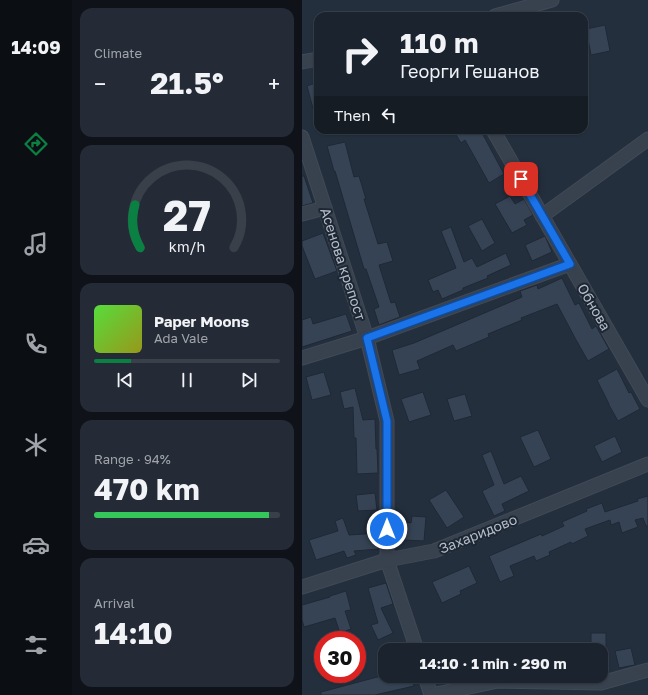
<!DOCTYPE html>
<meta charset="utf-8">
<style>
:root{--surface:#1b232e;--page:#242b36;--text:#f1f3f6;--muted:#a0a4aa;--line:#39404a;--accent:#0b8043}
body{margin:0;font-family:"Golos Text",sans-serif;background:var(--page);color:var(--text);height:100vh;display:flex;flex-direction:column;font-size:15px;white-space:nowrap}
*{box-sizing:border-box;margin:0}
p{font-size:13px;color:var(--muted)}
.icon{flex:none;width:22px;height:22px;fill:none;stroke:currentColor;stroke-width:2;stroke-linecap:round;stroke-linejoin:round}
.map{position:relative;flex:1;overflow:hidden}
.side{display:flex;flex-direction:column;gap:8px;padding:8px;background:#0f1319;width:230px}
.side>*{flex:none}
.banner{position:absolute;left:12px;top:12px;width:274px;height:122px;border-radius:12px;box-shadow:0 1px 3px #0004,0 0 0 1px var(--line);background:#1b232e;color:var(--text);overflow:hidden}
.speed{position:absolute;left:12px;top:631px;display:flex;gap:8px;font-size:20px;font-weight:700;text-align:center}
.speed>*{display:grid;place-content:center;width:52px;height:52px;border-radius:50%;background:var(--surface);box-shadow:0 1px 3px #0004,0 0 0 1px var(--line);line-height:1}
.speed .limit{border:6px solid #d22;background:#fff;color:#111}
.pin{position:absolute;display:grid;place-items:center;width:34px;height:34px;color:#fff;margin:-17px;border-radius:8px;box-shadow:0 2px 6px #0006}
.me{position:absolute;width:44px;margin:-22px;rotate:0deg;stroke-linejoin:round;filter:drop-shadow(0 0 3px #0008)}
.turn{display:flex;align-items:center;gap:14px;height:84px;padding:0 20px;font-size:18px}
.turn .icon{width:52px;height:52px;stroke-width:2.5}
.turn b{display:block;font-size:28px;line-height:34px}
.then{display:flex;align-items:center;height:38px;padding:0 20px;background:#0003;gap:8px;font-size:15px}
.big{font-size:30px;font-weight:700;line-height:1.1}
.side .card{flex:1;display:flex;flex-direction:column;justify-content:center;gap:6px;min-width:0;padding:0 14px;border-radius:12px;background:var(--page)}
.side .dial{align-items:center;gap:0}
.dial svg{height:104px;overflow:visible;fill:none;stroke:var(--line);stroke-width:7;stroke-linecap:round;text-anchor:middle}
.dial text{fill:var(--text);stroke:none}
.song{display:flex;align-items:center;gap:12px}
.cover{width:48px;height:48px;border-radius:6px;background:linear-gradient(135deg,hsl(110 70% 55%),hsl(60 70% 35%))}
.played{height:4px;border-radius:2px;background:linear-gradient(90deg,var(--accent) 20%,var(--line) 20%)}
.keys{display:flex;justify-content:space-around;direction:ltr}
.heat{display:flex;justify-content:space-between;align-items:center;font-size:22px;direction:ltr}
.charge{height:6px;border-radius:3px;background:linear-gradient(90deg,#34c759 94%,var(--line) 0)}
.trip{position:absolute;left:76px;top:643px;width:230px;height:40px;border-radius:12px;background:var(--surface);box-shadow:0 1px 3px #0004,0 0 0 1px var(--line);font-weight:700;line-height:40px;text-align:center}
main{display:flex;flex:1;min-height:0}
.tab-bar{display:flex;flex-direction:column;width:72px;justify-content:space-around;align-items:center;background:#0b0e12;color:var(--muted)}
.tab-bar .icon{width:28px;height:28px}
.tab-bar .on{color:var(--accent)}
.tab-bar b{font-size:18px;color:var(--text)}
.map>svg:first-child{display:block}
.building{fill:#364354;stroke:#1f2835}
.lines{fill:none;stroke-linecap:round;stroke-linejoin:round}
.street-casing{stroke:#414a57;stroke-width:15}
.street{stroke:#38414e;stroke-width:13}
.route-casing{stroke:#114b97;stroke-width:10}
.route{stroke:#1a73e8;stroke-width:7}
.labels{text-anchor:middle;stroke-width:4;stroke-linejoin:round;paint-order:stroke}
.street-label{font-size:14px;fill:#b4bcc9;stroke:#1d2633}
</style>
<main>
<nav class="tab-bar">
<b>14:09</b>
<svg class="icon on" aria-label="directions" viewBox="0 0 24 24"><path d="M12 3l9 9-9 9-9-9zM9 14v-3h6M13 9l2 2-2 2"/></svg>
<svg class="icon" aria-label="music" viewBox="0 0 24 24"><path d="M9 18V5l10-2v13"/><circle cx="6" cy="18" r="3"/><circle cx="16" cy="16" r="3"/></svg>
<svg class="icon" aria-label="phone" viewBox="0 0 24 24"><path d="M5 4h4l2 5-3 2q2 4 5 5l2-3 5 2v4C11 20 4 13 5 4z"/></svg>
<svg class="icon" aria-label="climate" viewBox="0 0 24 24"><path d="M12 3v18M4 7l16 10M4 17L20 7"/></svg>
<svg class="icon" aria-label="car" viewBox="0 0 24 24"><path d="M5 17H2v-5l4-1 3-4h7l3 4 3 1v5h-3M9 17h6M6 11h13"/><circle cx="7" cy="17" r="2"/><circle cx="17" cy="17" r="2"/></svg>
<svg class="icon" aria-label="filters" viewBox="0 0 24 24"><path d="M4 7h16M4 17h16"/><circle cx="9" cy="7" r="2"/><circle cx="15" cy="17" r="2"/></svg>
</nav>
<section class="side">
<div class="card"><p>Climate</p>
<div class="heat"><a>−</a><b class="big">21.5°</b><a>+</a></div>
</div>
<div class="card dial"><svg viewBox="0 0 100 80">
<path d="M14 69A42 42 0 1 1 86 69"/>
<path d="M14 69A42 42 0 0 1 10 36" stroke="#0b8043"/>
<text x="50" y="56" font-size="32" font-weight="700">27</text>
<text x="50" y="72" font-size="11">km/h</text>
</svg></div>
<div class="card">
<div class="song"><i class="cover"></i><div><b>Paper Moons</b><p>Ada Vale</p></div></div>
<div class="played"></div>
<div class="keys"><svg class="icon" aria-label="previous" viewBox="0 0 24 24"><path d="M18 5L8 12l10 7zM5 5v14"/></svg><svg class="icon" aria-label="pause" viewBox="0 0 24 24"><path d="M8 5v14M16 5v14"/></svg><svg class="icon" aria-label="next" viewBox="0 0 24 24"><path d="M6 5l10 7-10 7zM19 5v14"/></svg></div>
</div>
<div class="card"><p>Range · 94%</p><b class="big">470 km</b><div class="charge"></div></div>
<div class="card"><p>Arrival</p><b class="big">14:10</b></div>
</section>
<div class="map">
<svg width="346" height="695" viewBox="0 0 346 695">
<rect width="100%" height="100%" fill="#242f3e"/>
<!-- building -->
<g class="building">
<path d="M303 25 308 51 289 55 284 29Z"/>
<path d="M16 82V116H13L5 86Z"/>
<path d="M151 130H181L179 131 202 174 187 183 163 140 159 143Z"/>
<path d="M43 142 52 177 57 176 64 199H62L76 244 85 242 91 261 77 265 89 303 93 302 98 317 77 325 72 309 77 307 64 269H62L33 171H32L25 146Z"/>
<path d="M0 176H2L11 203 0 206Z"/>
<path d="M208 196 213 204 222 199 231 215 222 220 225 225 210 233 193 204Z"/>
<path d="M180 219 193 243 180 251 166 226Z"/>
<path d="M149 227 162 262 170 258 175 267 204 253 209 265 185 276 186 278 161 288V290L140 299 136 290 131 292 126 280 154 268 139 231Z"/>
<path d="M21 233 35 271 13 279 0 246V241Z"/>
<path d="M243 236 250 252 230 261 223 245Z"/>
<path d="M260 278 273 305 277 303 290 329 294 326 307 349 286 361 273 338 255 304 219 318 220 320 186 334 187 337 154 351 151 345 115 361 118 369 97 375 90 350 112 343 220 297 218 291 235 285 236 289Z"/>
<path d="M44 314 50 331 0 347V320L9 317 11 324Z"/>
<path d="M315 369 327 393 329 392 338 409 316 421 307 405V404L295 380Z"/>
<path d="M22 372 29 395 10 400 4 377Z"/>
<path d="M53 388 61 420 73 419 74 449H75L76 473 55 474 54 438H52L51 407 42 409 38 392Z"/>
<path d="M121 392 129 415 107 422 99 399Z"/>
<path d="M163 394 170 416 152 421 145 399Z"/>
<path d="M236 430 249 459 232 467 218 437Z"/>
<path d="M313 436 320 452 300 462 292 446Z"/>
<path d="M189 451 202 484 219 476 227 491 200 504 203 511 192 516 180 491 192 485 180 455Z"/>
<path d="M144 490 162 517 145 528 127 500Z"/>
<path d="M73 493 75 510 56 511 54 495Z"/>
<path d="M346 496V526H344L341 518 333 520 336 527 320 533 317 522 309 525 308 520 283 529 286 536 270 544 269 542 247 552 248 555 234 561 232 556 208 566 212 576 198 582 187 556 239 534 240 536 262 526 260 522 285 511 284 509 300 503 303 512 336 501 335 499Z"/>
<path d="M110 516 124 517 122 541 102 540 104 522 109 523Z"/>
<path d="M41 518 47 535 77 533V549L52 551 54 555 45 558 42 551 14 560 7 540 36 531 33 521Z"/>
<path d="M167 566 175 583 158 591 159 594 140 603 130 582Z"/>
<path d="M84 583 91 604 79 608 91 633 76 640 69 625 76 623 66 588Z"/>
<path d="M44 591 49 610 43 611 49 629 38 633 33 618 2 627 0 620V605L28 597V596Z"/>
<rect x="289" y="633" width="15" height="17"/>
<path d="M329 648 333 665 317 668 313 651Z"/>
<path d="M79 676H110L112 686 73 695H19V692Z"/>
</g>
<g class="lines">
<!-- street casing -->
<g class="street-casing">
<g id="street">
<path d="M193 16 250 0"/>
<path d="M0 62 16 59"/>
<path d="M191 130 346 400"/>
<path d="M0 137 65 338 85 421V560L115 650"/>
<path d="M0 214 23 208"/>
<path d="M240 216 346 139"/>
<path d="M0 358 65 338 268 264"/>
<path d="M0 587 85 560 132 551 346 464"/>
<path d="M123 676 129 695"/>
<path d="M129 695 196 681 299 683 346 670"/>
</g>
</g>
<!-- street -->
<use href="#street" class="street"/>
</g>
<g class="lines">
<!-- route casing -->
<g class="route-casing">
<path id="route" d="M85 529V421L65 338 268 264 219 179"/>
</g>
<!-- route -->
<use href="#route" class="route"/>
</g>
<g class="labels">
<!-- street labels -->
<g class="street-label">
<text transform="translate(41 264) rotate(72)" y="5">Асенова крепост</text>
<text transform="translate(292 307) rotate(60)" y="5">Обнова</text>
<text transform="translate(176 534) rotate(-22)" y="5">Захаридово</text>
</g>
</g>
</svg>
<div class="speed"><div class="limit">30</div></div>
<div class="pin" style="left:219px;top:179px;background:#d93025"><svg class="icon" aria-label="arrive" viewBox="0 0 24 24"><path d="M6 21V4h12l-3 4 3 4H6"/></svg></div>
<svg class="me" style="left:85px;top:529px" viewBox="-20 -20 40 40"><circle r="17" fill="#1a73e8" stroke="#fff" stroke-width="3"/><path d="M0-11L8 9 0 5-8 9z" fill="#fff"/></svg>
<div class="trip">14:10 · 1 min · 290 m</div>
<div class="banner">
<div class="turn"><svg class="icon" aria-label="right" viewBox="0 0 24 24"><path d="M7 20v-9h11M14 6l5 5-5 5"/></svg><div><b>110 m</b>Георги Гешанов</div></div>
<div class="then">Then<svg class="icon" aria-label="left" viewBox="0 0 24 24"><path d="M17 20v-9H6M10 6l-5 5 5 5"/></svg></div>
</div>
</div>
</main>
